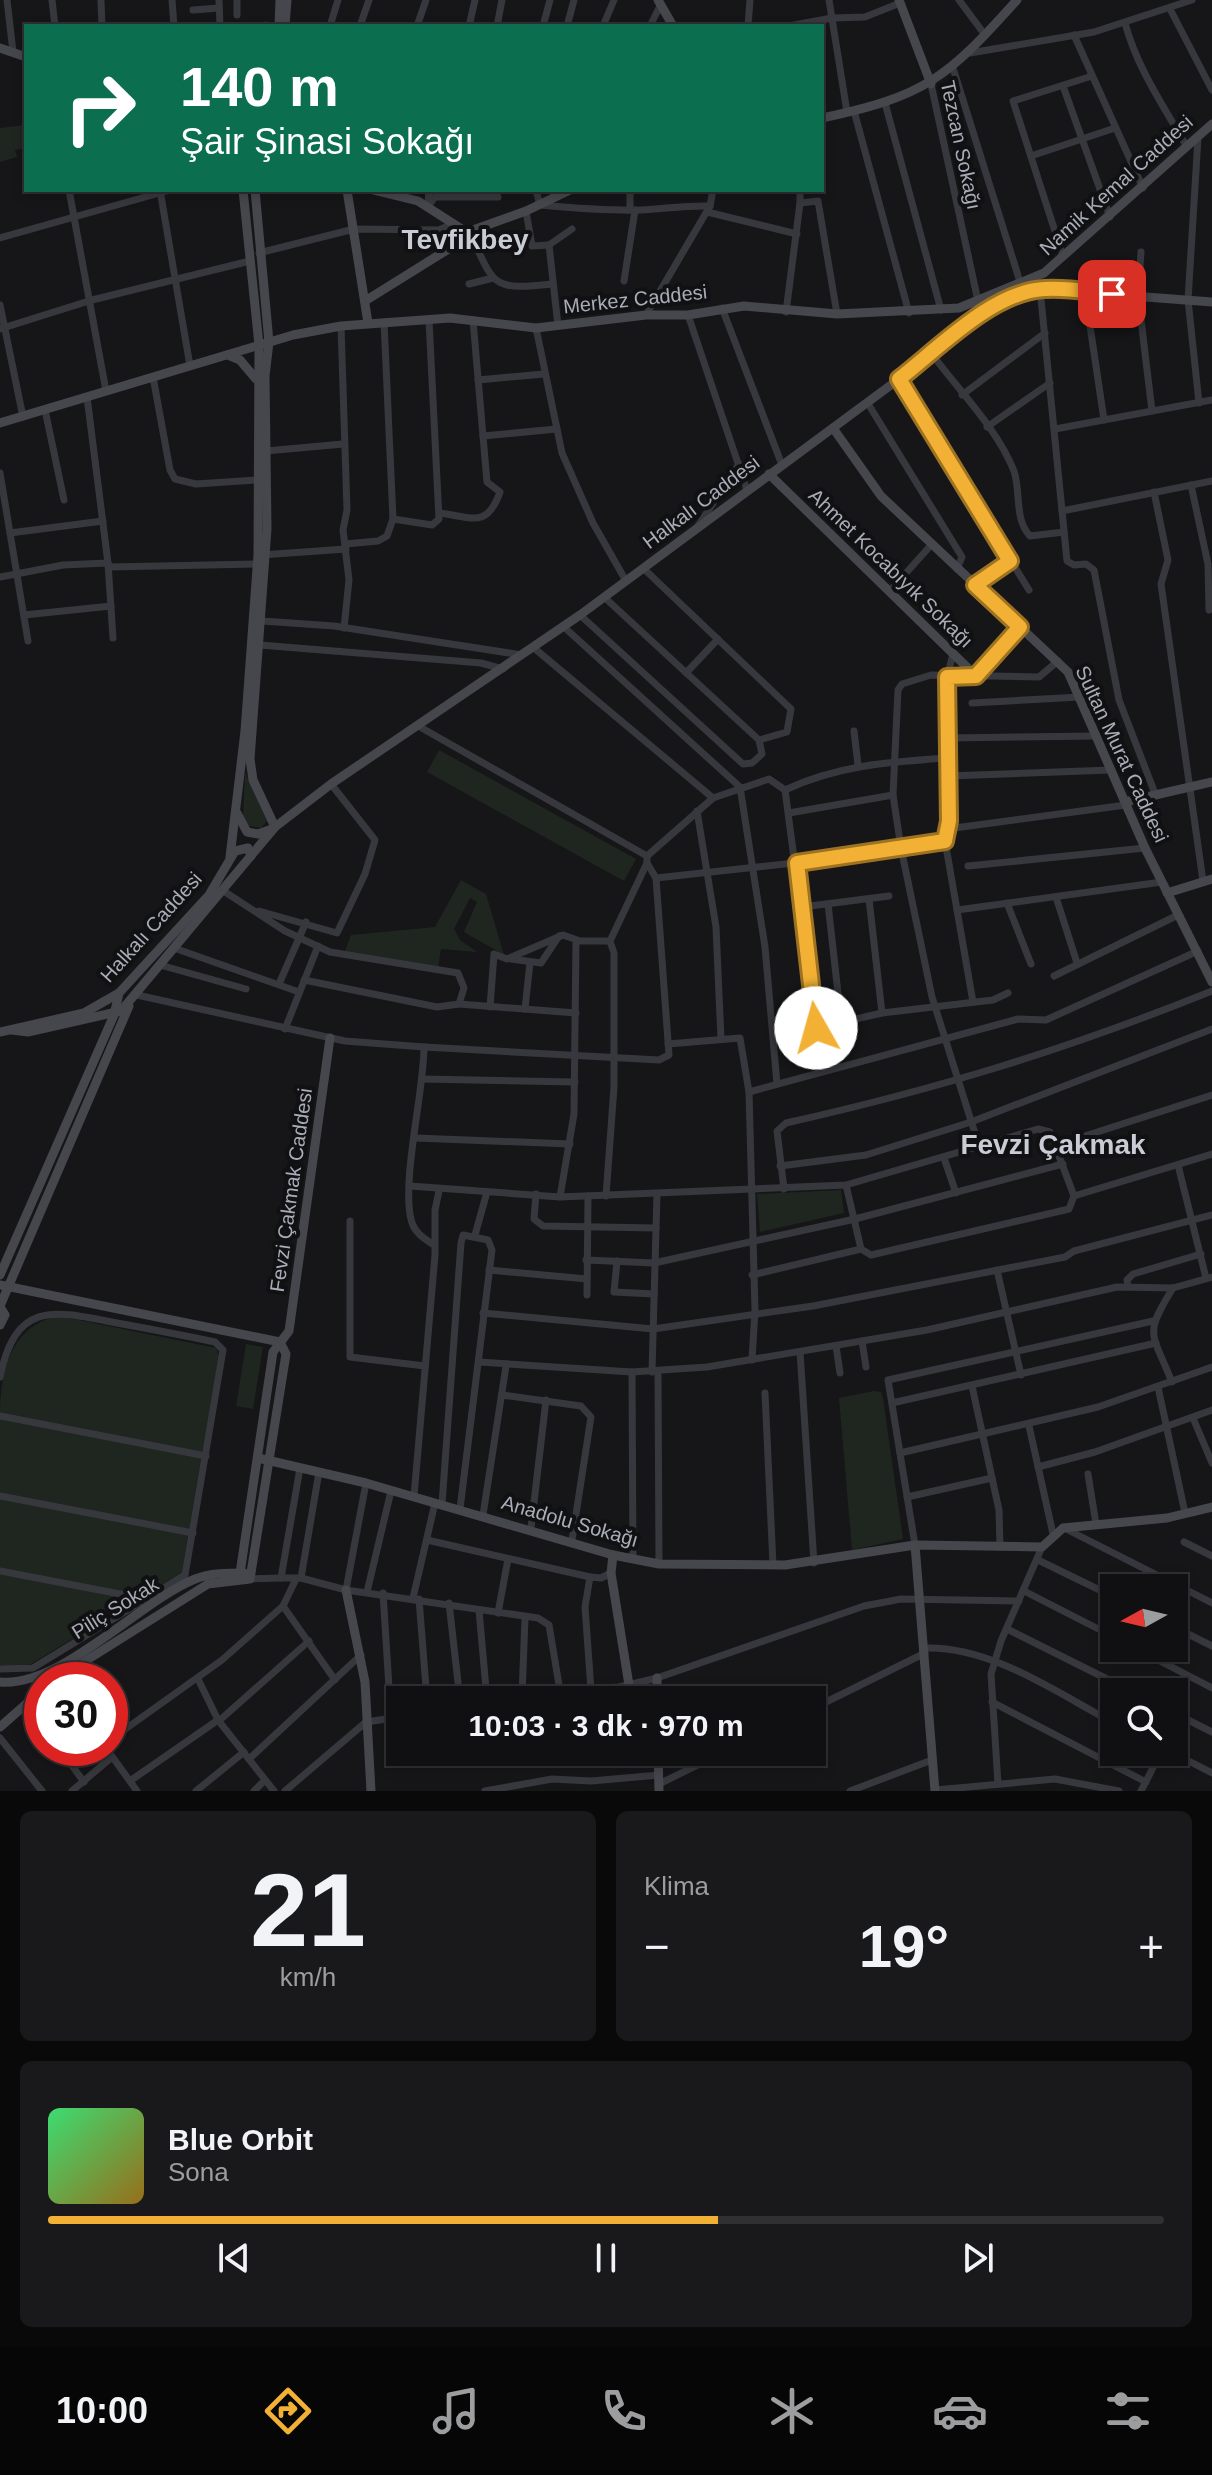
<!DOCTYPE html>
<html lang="tr">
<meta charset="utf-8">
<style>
:root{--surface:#101012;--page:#19191b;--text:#f1f3f6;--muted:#9c9d9f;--line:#303032;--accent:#f2b134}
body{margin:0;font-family:Helvetica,sans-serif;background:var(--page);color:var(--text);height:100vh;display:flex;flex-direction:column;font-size:30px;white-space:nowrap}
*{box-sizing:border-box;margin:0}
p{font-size:26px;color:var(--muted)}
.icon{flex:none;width:44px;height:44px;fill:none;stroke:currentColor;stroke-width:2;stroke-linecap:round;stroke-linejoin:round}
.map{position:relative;height:1791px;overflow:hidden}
.panel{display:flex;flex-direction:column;gap:20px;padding:20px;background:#09090a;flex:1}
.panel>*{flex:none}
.banner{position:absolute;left:24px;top:24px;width:800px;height:168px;border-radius:0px;box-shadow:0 4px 12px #0003,0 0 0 2px var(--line);background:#0b6e4f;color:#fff;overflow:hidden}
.needle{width:52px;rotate:262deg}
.controls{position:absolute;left:1100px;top:1574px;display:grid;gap:16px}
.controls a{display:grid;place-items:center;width:88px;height:88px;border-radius:0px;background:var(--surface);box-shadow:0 4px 12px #0003,0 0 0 2px var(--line);font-size:40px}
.speed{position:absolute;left:24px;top:1662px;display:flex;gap:16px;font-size:40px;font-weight:700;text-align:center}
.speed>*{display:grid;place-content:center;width:104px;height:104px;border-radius:50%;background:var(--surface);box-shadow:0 4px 12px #0003,0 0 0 2px var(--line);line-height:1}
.speed .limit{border:12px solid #d22;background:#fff;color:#111}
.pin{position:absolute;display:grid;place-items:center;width:68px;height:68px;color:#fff;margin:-34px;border-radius:16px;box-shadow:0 4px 12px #0006}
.me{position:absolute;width:88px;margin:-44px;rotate:353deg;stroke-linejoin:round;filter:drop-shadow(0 0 6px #0008)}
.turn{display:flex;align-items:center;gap:28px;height:168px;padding:0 24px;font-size:36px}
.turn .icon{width:104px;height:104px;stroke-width:2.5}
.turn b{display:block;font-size:56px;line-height:68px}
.big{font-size:60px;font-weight:600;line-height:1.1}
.panel .tile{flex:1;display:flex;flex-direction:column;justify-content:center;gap:12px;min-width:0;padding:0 28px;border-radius:12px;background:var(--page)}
.panel .dial{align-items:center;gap:0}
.dial b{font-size:104px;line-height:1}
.song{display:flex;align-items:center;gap:24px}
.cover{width:96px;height:96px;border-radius:12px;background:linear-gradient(135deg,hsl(140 70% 55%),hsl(40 70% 35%))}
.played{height:8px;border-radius:4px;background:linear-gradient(90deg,var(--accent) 60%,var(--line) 60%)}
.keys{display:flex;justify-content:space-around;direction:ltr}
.heat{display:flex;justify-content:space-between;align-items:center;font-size:44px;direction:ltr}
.panel .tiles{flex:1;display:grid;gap:20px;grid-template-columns:1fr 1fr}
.tile:last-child{grid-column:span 2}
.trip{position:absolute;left:386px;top:1686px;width:440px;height:80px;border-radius:0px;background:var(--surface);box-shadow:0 4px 12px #0003,0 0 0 2px var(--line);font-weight:600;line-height:80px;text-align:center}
.tabs{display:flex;height:128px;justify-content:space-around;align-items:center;background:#060607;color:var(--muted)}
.tabs .icon{width:56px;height:56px}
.tabs .selected{color:var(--accent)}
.tabs b{font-size:36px;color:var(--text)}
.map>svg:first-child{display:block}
.green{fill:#1e261f}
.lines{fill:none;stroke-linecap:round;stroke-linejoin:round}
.street{stroke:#37383d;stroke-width:7}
.secondary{stroke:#45474d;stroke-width:9}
.route-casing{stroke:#9d7322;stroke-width:20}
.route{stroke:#f2b134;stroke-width:14}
.labels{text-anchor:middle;stroke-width:8;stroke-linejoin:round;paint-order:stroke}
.street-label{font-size:20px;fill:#a8adb8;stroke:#111113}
.district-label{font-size:28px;font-weight:bold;fill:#c9ccd4;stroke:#111113}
</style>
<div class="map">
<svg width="1212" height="1791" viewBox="0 0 1212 1791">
<rect width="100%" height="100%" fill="#161618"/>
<!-- green -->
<g class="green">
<path d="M26 125V148L15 150 17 157 0 162V128Z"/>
<path d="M439 750 636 859 624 881 427 772Z"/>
<path d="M245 772 267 821 261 828 249 826 243 818Z"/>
<path d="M461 880 486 894 504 955 464 932 477 902 470 898 454 929 460 940 477 952 441 949 438 968 344 954 351 935 435 927Z"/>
<path d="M841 1190 844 1213 760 1232 757 1194Z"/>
<path d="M59 1316 216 1348 219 1356 202 1452 0 1414C0 1371 11 1325 59 1316Z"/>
<path d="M246 1344 263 1347 253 1409 236 1406Z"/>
<path d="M874 1391 881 1392 883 1398 903 1539 852 1550 839 1398Z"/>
<path d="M0 1419 201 1458 189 1530 0 1493Z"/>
<path d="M0 1498 188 1534 182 1573 143 1596 0 1568Z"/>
<path d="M0 1574 136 1600 31 1664 4 1666 0 1665Z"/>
</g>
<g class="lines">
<!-- street -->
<g class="street">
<path d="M7 0 13 52"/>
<path d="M52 0 55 26"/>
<path d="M101 0 102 26"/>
<path d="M172 0 174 26"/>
<path d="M219 0 220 26"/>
<path d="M237 0V15"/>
<path d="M829 0 847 112"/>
<path d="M959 0 985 35"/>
<path d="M1170 9 1212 90"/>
<path d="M193 10 219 8"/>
<path d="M1125 23C1137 68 1164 107 1187 147"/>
<path d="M266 26V25"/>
<path d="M330 26 338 0"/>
<path d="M360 26 369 0"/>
<path d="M417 26 426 0"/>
<path d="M469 26 475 0"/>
<path d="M497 26 502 0"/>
<path d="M543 26 550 0"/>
<path d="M567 26 574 0"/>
<path d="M603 26 614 0"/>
<path d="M650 26 660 6"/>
<path d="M748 26 750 0"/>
<path d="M789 26 832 18 865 17 900 3"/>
<path d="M1074 35 1143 188"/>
<path d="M970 53 1094 32 1192 0"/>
<path d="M953 68 1021 285"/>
<path d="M931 84 978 301"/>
<path d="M1063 86 1110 217"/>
<path d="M885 103 941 310"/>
<path d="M854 111 909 313"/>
<path d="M1198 138 1188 300 1199 403"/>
<path d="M1031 156 1115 128"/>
<path d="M69 190 106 391"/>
<path d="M160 190 190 366"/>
<path d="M536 190 540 205C573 208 608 211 641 210 664 209 686 205 710 206"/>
<path d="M630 190V209"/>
<path d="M800 190V203L818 201 837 314"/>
<path d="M428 204 429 190"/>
<path d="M428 206 435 197H498"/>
<path d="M526 211 532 246 549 245"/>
<path d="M707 212 797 234"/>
<path d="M471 235C495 288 493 290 553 284"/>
<path d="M0 238 170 190"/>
<path d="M549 245 558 326"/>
<path d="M549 245 572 229"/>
<path d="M1141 252 1138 295 1152 411"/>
<path d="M259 253 354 229 439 230 452 224"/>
<path d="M1063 256 1013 101 1092 76"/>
<path d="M624 281 635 210"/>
<path d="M469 284 493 278"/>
<path d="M1040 289 1067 561 1074 565 1086 564 1094 570 1119 700 1156 796"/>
<path d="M1085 292 1104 420"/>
<path d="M0 305 23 417"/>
<path d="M722 308 782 465"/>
<path d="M786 312 800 203"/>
<path d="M646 315 710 206 713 190"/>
<path d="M688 315 747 490"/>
<path d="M473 320 483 436 557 429"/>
<path d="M341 326 347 510 343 530 349 580 344 628"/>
<path d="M536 328 562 453 593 523 626 581"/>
<path d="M0 329 92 300 250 261"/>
<path d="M932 354C959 391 997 428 1014 471 1021 492 1014 519 1030 536L1064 532"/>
<path d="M153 377 170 470 175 479 196 484 257 480"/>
<path d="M899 379 1029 590"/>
<path d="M478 380 544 374"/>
<path d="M962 395 1045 333"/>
<path d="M87 397 108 563 113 638"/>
<path d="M867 402 962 557 957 569"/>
<path d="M45 410 64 500"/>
<path d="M987 427 1050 383"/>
<path d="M1055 429 1212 400"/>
<path d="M266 451 343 444"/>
<path d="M0 473 28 641"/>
<path d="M1191 485 1208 564 1209 610"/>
<path d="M1154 492 1168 560 1161 584 1203 881"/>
<path d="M1062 511 1212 481"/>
<path d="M439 513C472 517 487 529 500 492L487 482 483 436"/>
<path d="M393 519 432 525 439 519 429 320"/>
<path d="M698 526 739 464"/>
<path d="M10 533 103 521"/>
<path d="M345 544 378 541 387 536 393 519 384 322"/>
<path d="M261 555 346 549"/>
<path d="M109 567 258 564"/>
<path d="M643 568 791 709 787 732 759 740"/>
<path d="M0 577 63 565 108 563"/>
<path d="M975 585 1010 561"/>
<path d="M889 592 932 544"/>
<path d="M24 615 111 606"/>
<path d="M580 615 743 764 752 763 762 754 759 740 604 597"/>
<path d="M262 621 334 626 522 655"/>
<path d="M564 627 740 787 765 947 777 1084"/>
<path d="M260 645 481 663 503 669"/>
<path d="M534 648 713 798"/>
<path d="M953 654 947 677 949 821 945 841 973 1002"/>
<path d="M686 673 718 639"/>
<path d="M972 703 1080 697"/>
<path d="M420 727 647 856"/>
<path d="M854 731 858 765"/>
<path d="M947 738 1097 736"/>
<path d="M948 776 1111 770"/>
<path d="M785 790C838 765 890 762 947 758"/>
<path d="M697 811 716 927 721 1039"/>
<path d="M789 813 893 795"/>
<path d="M947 829 1126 805"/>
<path d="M968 866 1145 848"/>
<path d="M656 878 831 859 945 841"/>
<path d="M222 890 285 931 330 952 458 973 464 988 459 1004 437 1007 304 980"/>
<path d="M1056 897 1077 963"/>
<path d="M869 899 882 1013"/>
<path d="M1007 903 1031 964"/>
<path d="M828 904 841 1020"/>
<path d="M802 907 889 896"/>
<path d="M957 910 1162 882"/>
<path d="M259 911 337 933 365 874 375 840 331 784"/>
<path d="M174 948 299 992"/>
<path d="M511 959 541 963 559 936"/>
<path d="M160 965 246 989"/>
<path d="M1054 976 1178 915"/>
<path d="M279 984 306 922"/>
<path d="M137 995 345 1041 424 1047C424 1093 400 1185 412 1223 416 1234 425 1239 434 1245"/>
<path d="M459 1004 576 1013"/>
<path d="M490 1007 494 954 507 959 563 935 580 941H610L647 863V856L713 798 769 779 785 790 822 1071"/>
<path d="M525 1009 530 962"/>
<path d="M816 1028 882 1013 993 1000 1008 993"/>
<path d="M285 1029 318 946"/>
<path d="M668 1044 740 1038 749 1092 755 1310 752 1360"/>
<path d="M424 1047 659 1060 669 1055 656 878 647 863"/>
<path d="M423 1079 575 1082"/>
<path d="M749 1092 1018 1019 1046 1020 1198 951"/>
<path d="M416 1138 570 1144"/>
<path d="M1057 1145 1212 1095"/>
<path d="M979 1146 932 997 901 848 893 795 898 690 902 684 931 675 1039 677 1058 661"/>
<path d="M944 1158 956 1193"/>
<path d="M1178 1165 1206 1278"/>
<path d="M780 1166 866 1155 971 1122 1212 1029"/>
<path d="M410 1186 560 1197 846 1185 1038 1129 1050 1132 1074 1196 1069 1209 871 1255 861 1249 846 1185"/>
<path d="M784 1189 777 1131 786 1123C938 1089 1068 1049 1212 991"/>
<path d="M536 1194 534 1219 543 1226 656 1228"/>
<path d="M606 1196 614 1087V953L610 941"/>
<path d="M1074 1196 1212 1154"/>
<path d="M560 1197 574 1114 576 940"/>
<path d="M350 1221V1357L425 1366"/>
<path d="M475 1235 487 1192"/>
<path d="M586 1260 654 1263 855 1219 1063 1164"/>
<path d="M617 1261 614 1292 654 1294"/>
<path d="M489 1270 587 1279"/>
<path d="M997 1270 1021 1375"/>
<path d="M752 1275 861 1249"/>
<path d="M1128 1287 1127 1280 1133 1274 1201 1254"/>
<path d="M587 1295 588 1196"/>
<path d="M483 1313 653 1329 813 1306 1065 1257 1074 1251 1212 1215"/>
<path d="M862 1341 866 1367"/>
<path d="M836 1346 840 1373"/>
<path d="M800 1352 814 1563"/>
<path d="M479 1362 632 1372 707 1367 927 1330 1117 1287 1173 1288 1212 1277"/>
<path d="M632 1372 633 1559"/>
<path d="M652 1372 657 1194"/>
<path d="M658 1372 659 1564"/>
<path d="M0 1377C16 1299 55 1311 117 1323 150 1329 182 1335 215 1342L223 1350 185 1575 33 1668 0 1669"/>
<path d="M1172 1382C1152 1332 1143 1336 1173 1288"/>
<path d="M972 1386 999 1510 1000 1547"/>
<path d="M1158 1387 1185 1513"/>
<path d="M765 1393 773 1565"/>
<path d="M502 1395 581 1406 591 1417 572 1540"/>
<path d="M892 1403 1156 1343"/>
<path d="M0 1416 206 1456"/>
<path d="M1193 1418 1212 1463"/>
<path d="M1029 1426 1053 1534"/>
<path d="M900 1453 1098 1407 1212 1367"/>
<path d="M1038 1467 1095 1452 1212 1410"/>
<path d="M300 1468 281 1578H301L346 1590 538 1618 549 1625 560 1691"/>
<path d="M1088 1474 1096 1524"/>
<path d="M0 1496 193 1533"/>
<path d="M414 1496 435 1255V1210L439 1191"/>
<path d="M907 1497 992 1478"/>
<path d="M442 1504 461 1243 463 1235 488 1240 492 1250 460 1509"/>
<path d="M483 1515 506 1366"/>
<path d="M531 1528 546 1400"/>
<path d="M1064 1528 1212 1603"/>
<path d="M427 1540 590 1577 601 1578 611 1573"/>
<path d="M1184 1542 1212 1556"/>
<path d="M915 1545 888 1380 1153 1321"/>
<path d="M1038 1560 1114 1597"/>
<path d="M0 1571 146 1599"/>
<path d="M590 1577 585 1607 591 1690"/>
<path d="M301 1578 319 1472"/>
<path d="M250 1579 281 1578"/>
<path d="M346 1590 366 1483"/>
<path d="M1024 1591 1114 1637"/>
<path d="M367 1592 391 1491"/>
<path d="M383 1593 391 1719"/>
<path d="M413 1598 435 1503"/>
<path d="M419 1599 427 1700"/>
<path d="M449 1603 460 1700"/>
<path d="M283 1606 335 1680"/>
<path d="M479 1610 487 1700"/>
<path d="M498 1613 508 1559"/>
<path d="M1174 1627 1212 1646"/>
<path d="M1007 1629 1133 1692"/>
<path d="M925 1648C992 1646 1057 1693 1114 1723"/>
<path d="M1135 1648 1212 1688"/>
<path d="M198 1679 218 1720 274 1791"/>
<path d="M522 1696 525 1618"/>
<path d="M498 1700 560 1691 619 1687 657 1678 864 1606 901 1599 1019 1601"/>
<path d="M992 1702 1146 1782"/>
<path d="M26 1703 42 1725"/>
<path d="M812 1709 925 1653"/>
<path d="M1174 1713 1212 1732"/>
<path d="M220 1720 309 1641"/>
<path d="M0 1738 42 1791"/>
<path d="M110 1740 222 1660 283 1606 296 1579"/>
<path d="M59 1748 84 1782"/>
<path d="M106 1748 137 1791"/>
<path d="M1171 1752 1212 1773"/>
<path d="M249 1759 361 1655"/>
<path d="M130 1781 218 1720"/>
<path d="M659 1784 724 1752"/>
<path d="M998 1784 991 1674 1001 1641 1042 1547"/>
<path d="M935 1790 1055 1779 1119 1791"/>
<path d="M72 1791 112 1757"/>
<path d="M196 1791 244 1752"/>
<path d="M254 1791 265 1780"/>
<path d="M285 1791 366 1722 400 1717"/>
<path d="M485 1791 552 1779 591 1781 659 1775"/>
<path d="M850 1791 932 1760"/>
<path d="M1141 1791 1161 1752"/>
</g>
<!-- secondary -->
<g class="secondary">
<path d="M658 0 673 26"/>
<path d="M899 0 931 84"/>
<path d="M279 26 280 0"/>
<path d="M285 26 287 0"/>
<path d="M0 48 26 57"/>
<path d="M822 118C926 96 947 78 1017 0"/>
<path d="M255 190 269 342 265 376 267 529 250 759 253 780 275 827"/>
<path d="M347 190 368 323"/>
<path d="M373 190 418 201 471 235"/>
<path d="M365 301 471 235 473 230 526 211 570 190"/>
<path d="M228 355 240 360 256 379"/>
<path d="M0 423 293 335 341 326 450 318 536 328 646 315H688L744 306 837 314 959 308 1044 273 1212 124"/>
<path d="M833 428 881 496 1068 672 1145 848 1212 982"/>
<path d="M769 474 976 676 1020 627"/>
<path d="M1125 802 1212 782"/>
<path d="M237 813 247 832 258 834 272 829"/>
<path d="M230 857 245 731 258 555 259 345 243 190"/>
<path d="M1167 893 1212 879"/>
<path d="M12 1030 28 1032 121 1011 275 827 331 784 580 615 899 379 972 319 1040 289 1212 302"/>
<path d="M0 1032 84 1013 119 993 209 895 235 851 248 848 251 856"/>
<path d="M0 1275 114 1015 119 993"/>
<path d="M0 1285 280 1342 286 1354 250 1579 208 1584 55 1680"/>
<path d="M0 1306 129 1006"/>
<path d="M0 1307 5 1315 0 1325"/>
<path d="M258 1458 366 1483 613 1555 659 1564 785 1565 915 1545 1042 1547 1063 1528 1167 1518 1212 1507"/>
<path d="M915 1545 935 1791"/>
<path d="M613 1555 611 1573 629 1685"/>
<path d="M239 1580 273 1352 289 1331 330 1038"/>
<path d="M346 1590 365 1682 371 1791"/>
<path d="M657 1678V1700"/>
<path d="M0 1682C60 1688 140 1601 195 1579 210 1573 229 1573 244 1573"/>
<path d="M0 1727 42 1690"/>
<path d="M658 1752 659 1791"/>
</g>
</g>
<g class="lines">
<!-- route casing -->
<g class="route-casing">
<path id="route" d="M816 1028 797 863 945 841 949 821 947 677 976 676 1020 627 975 585 1010 561 899 379C938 349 992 292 1044 289 1066 287 1090 292 1112 294"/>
</g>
<!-- route -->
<use href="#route" class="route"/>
</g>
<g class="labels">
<!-- street labels -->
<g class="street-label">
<text transform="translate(961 145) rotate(78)" y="7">Tezcan Sokağı</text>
<text transform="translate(1116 185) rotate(-42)" y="7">Namik Kemal Caddesi</text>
<text transform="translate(635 299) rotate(-6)" y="7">Merkez Caddesi</text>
<text transform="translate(701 502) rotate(-37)" y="7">Halkalı Caddesi</text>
<text transform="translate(891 568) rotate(44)" y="7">Ahmet Kocabıyık Sokağı</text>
<text transform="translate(1122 754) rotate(65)" y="7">Sultan Murat Caddesi</text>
<text transform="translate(151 927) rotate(-48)" y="7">Halkalı Caddesi</text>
<text transform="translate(291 1190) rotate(-82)" y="7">Fevzi Çakmak Caddesi</text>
<text transform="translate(570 1521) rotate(16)" y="7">Anadolu Sokağı</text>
<text transform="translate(115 1608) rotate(-32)" y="7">Piliç Sokak</text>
</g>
<!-- district labels -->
<g class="district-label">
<text x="465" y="249">Tevfikbey</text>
<text x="1053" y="1154">Fevzi Çakmak</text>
</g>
</g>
</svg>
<div class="controls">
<a><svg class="needle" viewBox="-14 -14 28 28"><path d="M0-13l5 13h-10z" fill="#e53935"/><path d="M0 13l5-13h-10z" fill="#9c9d9f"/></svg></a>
<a><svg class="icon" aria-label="search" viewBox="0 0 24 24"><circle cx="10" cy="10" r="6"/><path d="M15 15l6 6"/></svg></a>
</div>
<div class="speed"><div class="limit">30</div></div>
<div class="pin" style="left:1112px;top:294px;background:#d93025"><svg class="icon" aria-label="arrive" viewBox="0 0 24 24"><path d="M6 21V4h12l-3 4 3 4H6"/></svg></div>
<svg class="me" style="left:816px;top:1028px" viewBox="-20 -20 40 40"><circle r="19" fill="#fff"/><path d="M0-13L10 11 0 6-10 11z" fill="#f2b134"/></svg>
<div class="trip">10:03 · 3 dk · 970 m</div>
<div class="banner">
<div class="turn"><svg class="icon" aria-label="right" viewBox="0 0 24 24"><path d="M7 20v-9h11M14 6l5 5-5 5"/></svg><div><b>140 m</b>Şair Şinasi Sokağı</div></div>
</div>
</div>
<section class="panel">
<div class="tiles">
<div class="tile dial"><b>21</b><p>km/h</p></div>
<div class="tile"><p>Klima</p>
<div class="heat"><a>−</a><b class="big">19°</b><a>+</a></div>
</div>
<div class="tile">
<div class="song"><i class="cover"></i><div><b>Blue Orbit</b><p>Sona</p></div></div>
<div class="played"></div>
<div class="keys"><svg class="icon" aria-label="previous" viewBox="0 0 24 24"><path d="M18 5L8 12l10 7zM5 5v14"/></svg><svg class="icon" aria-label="pause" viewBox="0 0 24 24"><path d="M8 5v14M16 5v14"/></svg><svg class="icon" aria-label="next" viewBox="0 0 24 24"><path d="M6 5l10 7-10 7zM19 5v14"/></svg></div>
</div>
</div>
</section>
<nav class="tabs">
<b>10:00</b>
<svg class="icon selected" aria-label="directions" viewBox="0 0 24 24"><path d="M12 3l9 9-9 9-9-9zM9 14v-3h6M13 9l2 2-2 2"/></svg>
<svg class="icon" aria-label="music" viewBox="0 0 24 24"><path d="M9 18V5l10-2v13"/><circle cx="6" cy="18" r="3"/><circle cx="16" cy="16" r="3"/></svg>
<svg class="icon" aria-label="phone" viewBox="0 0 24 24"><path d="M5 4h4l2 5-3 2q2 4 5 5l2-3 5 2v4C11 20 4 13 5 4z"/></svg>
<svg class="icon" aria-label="climate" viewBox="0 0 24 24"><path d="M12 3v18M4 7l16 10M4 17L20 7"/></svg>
<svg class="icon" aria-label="car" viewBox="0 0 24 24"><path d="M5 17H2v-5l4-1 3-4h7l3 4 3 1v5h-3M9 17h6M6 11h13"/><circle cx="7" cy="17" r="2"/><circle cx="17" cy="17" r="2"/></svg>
<svg class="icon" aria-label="filters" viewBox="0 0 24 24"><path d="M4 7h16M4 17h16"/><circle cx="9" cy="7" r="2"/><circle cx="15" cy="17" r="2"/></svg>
</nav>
